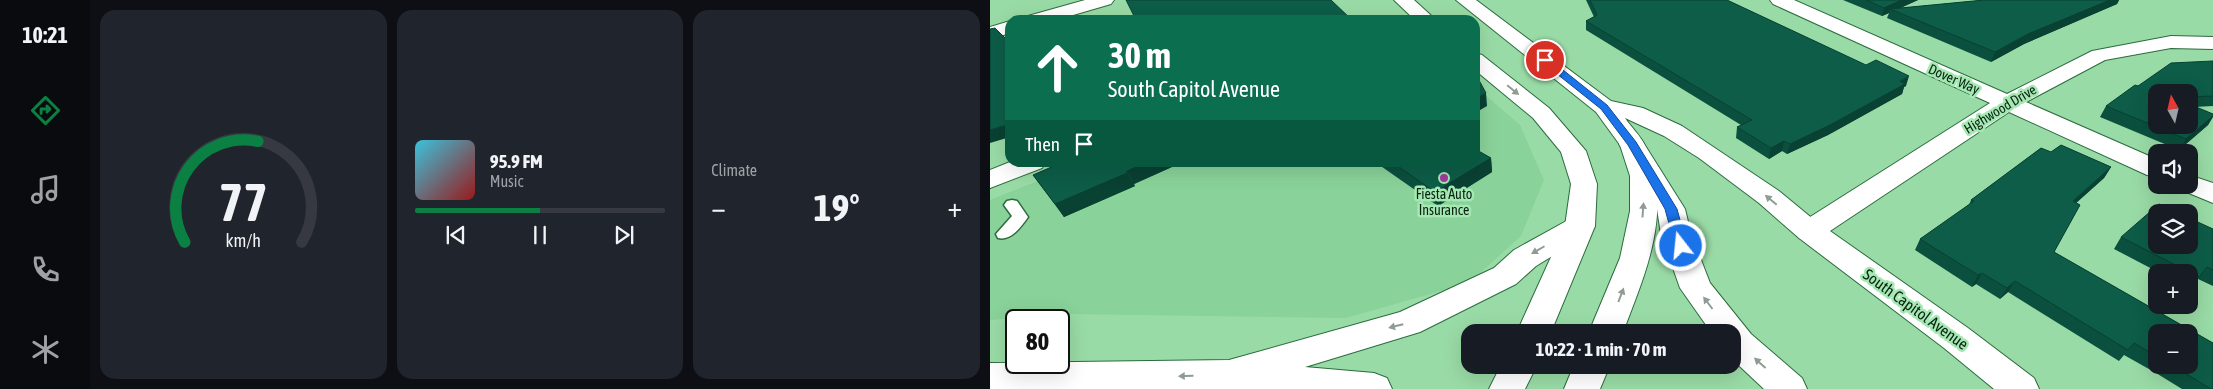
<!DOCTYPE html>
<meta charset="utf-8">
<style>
:root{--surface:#171b24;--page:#20242c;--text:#f1f3f6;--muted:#9ea1a6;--line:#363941;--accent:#0b8043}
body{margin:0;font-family:"Asap Condensed",sans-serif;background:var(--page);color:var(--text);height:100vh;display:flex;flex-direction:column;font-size:19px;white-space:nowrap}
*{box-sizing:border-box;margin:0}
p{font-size:16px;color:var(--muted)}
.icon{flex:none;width:28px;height:28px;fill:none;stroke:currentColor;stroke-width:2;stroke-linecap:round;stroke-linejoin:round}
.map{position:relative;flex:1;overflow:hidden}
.drawer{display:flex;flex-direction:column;gap:10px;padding:10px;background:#0d0f14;width:900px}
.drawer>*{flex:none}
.hud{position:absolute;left:15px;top:15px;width:475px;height:152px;border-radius:15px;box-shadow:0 5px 20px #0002;background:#0b6e4f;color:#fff;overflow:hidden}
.needle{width:32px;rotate:352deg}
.controls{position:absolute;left:1158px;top:84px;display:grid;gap:10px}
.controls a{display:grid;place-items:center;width:50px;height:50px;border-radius:10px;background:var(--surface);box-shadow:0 5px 20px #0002;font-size:25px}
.speed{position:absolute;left:15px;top:309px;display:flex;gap:10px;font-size:25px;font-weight:700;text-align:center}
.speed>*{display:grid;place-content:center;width:65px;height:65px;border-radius:50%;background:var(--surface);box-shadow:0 5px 20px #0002;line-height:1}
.speed .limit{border:2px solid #111;border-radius:8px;background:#fff;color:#111}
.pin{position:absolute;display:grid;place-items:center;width:42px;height:42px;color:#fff;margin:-21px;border:2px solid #fff;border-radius:50%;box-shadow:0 1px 5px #0007}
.me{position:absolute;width:55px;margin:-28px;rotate:344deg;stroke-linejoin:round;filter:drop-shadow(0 0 4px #0008)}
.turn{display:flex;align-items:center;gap:18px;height:105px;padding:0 20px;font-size:22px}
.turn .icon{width:65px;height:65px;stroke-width:2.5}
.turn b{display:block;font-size:35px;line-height:42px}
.then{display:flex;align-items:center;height:48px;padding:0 20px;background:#0003;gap:10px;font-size:19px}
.big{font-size:38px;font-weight:700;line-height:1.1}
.drawer .card{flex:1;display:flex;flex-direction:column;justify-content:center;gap:8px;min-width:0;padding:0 18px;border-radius:15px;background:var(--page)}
.drawer .dial{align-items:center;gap:0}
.dial svg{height:130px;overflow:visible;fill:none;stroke:var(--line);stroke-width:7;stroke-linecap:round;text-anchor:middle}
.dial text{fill:var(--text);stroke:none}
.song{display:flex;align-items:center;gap:15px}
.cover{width:60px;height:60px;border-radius:8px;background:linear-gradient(135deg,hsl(190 70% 55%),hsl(0 70% 35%))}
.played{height:5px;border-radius:2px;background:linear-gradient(90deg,var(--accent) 50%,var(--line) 50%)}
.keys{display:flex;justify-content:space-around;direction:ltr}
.heat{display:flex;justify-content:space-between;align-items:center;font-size:28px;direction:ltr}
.drawer .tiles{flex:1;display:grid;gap:10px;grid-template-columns:repeat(3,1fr)}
.trip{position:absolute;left:471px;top:324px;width:280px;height:50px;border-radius:15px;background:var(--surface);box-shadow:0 5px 20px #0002;font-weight:700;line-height:50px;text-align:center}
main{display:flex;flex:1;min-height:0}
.dock{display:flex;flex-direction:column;width:90px;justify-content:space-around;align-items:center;background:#090b0e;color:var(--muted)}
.dock .icon{width:35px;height:35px}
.dock .current{color:var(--accent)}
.dock b{font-size:22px;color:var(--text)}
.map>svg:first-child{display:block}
.built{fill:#89d299}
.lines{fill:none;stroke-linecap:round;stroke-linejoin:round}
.lane-casing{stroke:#2b6c3d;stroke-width:3}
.street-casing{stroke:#2b6c3d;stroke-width:2}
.primary-casing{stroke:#2b6c3d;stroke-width:2}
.highway-casing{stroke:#2b6c3d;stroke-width:2}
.lane{fill:#fff;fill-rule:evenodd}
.street{fill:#fff;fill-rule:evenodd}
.primary{fill:#fff;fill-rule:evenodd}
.highway{fill:#fff;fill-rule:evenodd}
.wall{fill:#0b503e;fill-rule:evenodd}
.shaded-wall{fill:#094132}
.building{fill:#0d5d48;stroke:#094132}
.oneway{fill:#909c93}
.route{fill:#1a73e8;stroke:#114b97}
.poi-dot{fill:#a23a9c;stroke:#a5e8b3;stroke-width:2}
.labels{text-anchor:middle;stroke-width:5;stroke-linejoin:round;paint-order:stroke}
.street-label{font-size:14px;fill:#082310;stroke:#a5e8b3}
.poi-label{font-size:14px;fill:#082310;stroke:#a5e8b3}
.near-street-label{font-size:16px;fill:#082310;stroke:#a5e8b3}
</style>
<main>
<nav class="dock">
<b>10:21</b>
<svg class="icon current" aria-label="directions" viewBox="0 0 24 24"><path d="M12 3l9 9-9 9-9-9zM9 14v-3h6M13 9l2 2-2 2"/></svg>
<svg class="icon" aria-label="music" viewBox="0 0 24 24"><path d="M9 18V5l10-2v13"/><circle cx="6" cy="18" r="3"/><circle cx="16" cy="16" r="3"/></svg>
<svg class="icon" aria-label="phone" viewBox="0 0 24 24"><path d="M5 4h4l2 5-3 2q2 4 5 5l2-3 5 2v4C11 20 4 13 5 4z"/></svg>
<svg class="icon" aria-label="climate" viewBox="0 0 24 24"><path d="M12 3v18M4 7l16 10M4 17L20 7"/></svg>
</nav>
<section class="drawer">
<div class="tiles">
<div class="card dial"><svg viewBox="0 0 100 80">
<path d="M14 69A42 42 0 1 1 86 69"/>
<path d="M14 69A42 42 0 0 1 59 7" stroke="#0b8043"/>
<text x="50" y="56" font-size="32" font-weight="700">77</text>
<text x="50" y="72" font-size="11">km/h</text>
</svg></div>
<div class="card">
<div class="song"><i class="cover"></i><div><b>95.9 FM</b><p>Music</p></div></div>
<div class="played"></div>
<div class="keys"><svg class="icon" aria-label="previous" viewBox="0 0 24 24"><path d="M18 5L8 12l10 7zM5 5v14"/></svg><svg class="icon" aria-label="pause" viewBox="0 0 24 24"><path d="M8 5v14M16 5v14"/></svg><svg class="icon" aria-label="next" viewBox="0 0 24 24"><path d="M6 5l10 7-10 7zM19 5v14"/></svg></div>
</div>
<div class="card"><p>Climate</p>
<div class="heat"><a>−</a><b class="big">19°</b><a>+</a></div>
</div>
</div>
</section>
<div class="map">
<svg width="1223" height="389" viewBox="0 0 1223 389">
<rect width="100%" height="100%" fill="#99dba6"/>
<!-- built -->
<path class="built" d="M485 86 530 125 554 180 531 236 479 283 356 318 78 314 0 320V200L93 163 485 162Z"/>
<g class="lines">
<!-- lane casing -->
<g class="lane-casing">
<path id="lane" d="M22 200 27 201 38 217C31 227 21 241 8 238L6 234 22 216 14 205 17 201Z"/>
</g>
<!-- street casing -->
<g class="street-casing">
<g id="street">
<path d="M95 0H124L121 4 66 20H35L38 16Z"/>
<path d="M780 0H804L1017 94 1102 51 1181 36 1223 37V49L1181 48 1115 60 1036 102 1166 159V177L1157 175 1019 112 840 231 978 328 1044 378 1049 389H1004L954 348 809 238 804 231 809 224 1000 103 783 4Z"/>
<path d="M20 21V33L0 39V27Z"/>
<path d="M20 162H56L52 168 0 188V170Z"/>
<path d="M1199 175 1223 183V203L1189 189 1187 185H1199Z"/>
</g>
</g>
<!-- primary casing -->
<g class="primary-casing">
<g id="primary">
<path d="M404 0H424L446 20H425Z"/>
<path d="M466 0H486L621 101 653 108 692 126 789 191 829 224 834 231 829 238 819 241 809 238 769 203 709 158 674 136 635 118C641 127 651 136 655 146 684 209 656 272 633 332H599L630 258 640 211V176L630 145 606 112Z"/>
<path d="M485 53 492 55 559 108 596 151 607 184 605 226 561 332H527L575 226 581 184 571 152 543 118 485 70Z"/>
<path d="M511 365H547L535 389H499Z"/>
<path d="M584 365H620L610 389H574Z"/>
</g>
</g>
<!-- highway casing -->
<g class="highway-casing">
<g id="highway">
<path d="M642 136 651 139 695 209 701 234 720 283 761 334 812 378 817 389H774L742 359V332H721L690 288 671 234 667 209 629 144 633 139Z"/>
<path d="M590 216 600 219 605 226 600 233 546 266 526 284 430 332 315 367 384 373 397 378 402 389H0V363L239 360 410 312 504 268 524 250 580 219Z"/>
</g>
</g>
<!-- lane -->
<use href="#lane" class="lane"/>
<!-- street -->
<use href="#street" class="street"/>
<!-- primary -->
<use href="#primary" class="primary"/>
<!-- highway -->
<use href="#highway" class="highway"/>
</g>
<!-- wall -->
<g class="wall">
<path d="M596 0H737L916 86 914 87 912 94 838 135 797 154 792 151 779 159 746 138 747 127 751 125 596 30V21L604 17Z"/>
<path d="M853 0H928L910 8 994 0H1129L1127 4 1034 44 1001 62 897 18 899 13 892 16Z"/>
<path d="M1223 61V106L1204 107 1223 114V117L1218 125 1189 150 1110 117 1116 106 1148 86ZM1166 92H1199V125Z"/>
<path d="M1071 145 1121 167 1114 178 1086 203 1090 205 1064 252 1223 343V389H1192L1166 373 1134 355 1129 361 1018 292 1010 299 986 284 982 287 925 250 930 239 979 205 981 200 1051 148 1061 152ZM1166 332H1199V365H1166Z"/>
<path d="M501 158 502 172 448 206 385 162H485Z"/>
<path d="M193 162 144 184 145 186 74 217 43 175Z"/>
<path d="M1223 229V286L1208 279 1199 289V272H1168L1124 249 1131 237Z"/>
</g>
<!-- shaded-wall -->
<g class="shaded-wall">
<path d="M912 0H928L904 11 900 9 899 13 892 16 894 8Z"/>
<path d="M1120 0H1129L1127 4 1034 44 1001 62 1005 52 1038 34Z"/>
<path d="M919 76 916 86 914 87 912 94 838 135 797 154 800 144Z"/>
<path d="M496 93 497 106 485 113V99Z"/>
<path d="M1223 116 1218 125 1189 150 1196 139Z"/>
<path d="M20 124V137L0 143V130Z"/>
<path d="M488 132 490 146 485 149V134Z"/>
<path d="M794 141 792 151 779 159 781 148Z"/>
<path d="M501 158 502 172 448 206 445 192Z"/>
<path d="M157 162H193L144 184 137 171Z"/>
<path d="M1121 167 1114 178 1076 212 1083 201Z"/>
<path d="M137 173 145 186 74 217 65 204Z"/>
<path d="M992 273 986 284 982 287 988 275Z"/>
<path d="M1025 281 1018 292 1010 299 1017 288Z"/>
</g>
<!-- building -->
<g class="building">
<path d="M136 0H341L362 20H146Z"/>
<path d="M600 0H737L876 65 886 60 919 76 910 81 915 84 840 125 800 144 794 141 781 148 747 127 762 120 596 21 607 15Z"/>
<path d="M876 0H912L894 8Z"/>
<path d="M994 0H1120L1038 34 1005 52 900 9Z"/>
<path d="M5 28 20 43V124L0 130V29Z"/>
<path d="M1223 61V96L1199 97V92H1166V125H1199V104L1223 114V116L1196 139 1116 106 1145 85 1148 86 1181 63Z"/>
<path d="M485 73 496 93 485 99Z"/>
<path d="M1071 145 1121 167 1083 201 1090 205 1064 252 1223 343V389H1221L1182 365H1199V332H1166V356L1144 343 1138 350 1025 281 1017 288 992 273 988 275 930 239 984 201 981 200 1051 148 1061 152Z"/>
<path d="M485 149 501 158 445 192 402 162H485Z"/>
<path d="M73 162H157L137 171V173L65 204 43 175Z"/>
<path d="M1169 204 1188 212H1166V245H1199V218L1223 229V270L1217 267 1209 277 1131 237Z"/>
</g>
<!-- one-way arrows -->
<defs><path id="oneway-solid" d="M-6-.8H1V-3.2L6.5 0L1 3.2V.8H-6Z" transform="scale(1.25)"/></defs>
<g class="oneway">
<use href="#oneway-solid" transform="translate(523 90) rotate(39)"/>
<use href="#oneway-solid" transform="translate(781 200) rotate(-140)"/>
<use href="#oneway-solid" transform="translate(653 210) rotate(-86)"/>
<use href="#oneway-solid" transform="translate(548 250) rotate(150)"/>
<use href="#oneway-solid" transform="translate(631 295) rotate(-69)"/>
<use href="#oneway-solid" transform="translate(718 303) rotate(-127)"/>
<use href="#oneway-solid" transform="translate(406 326) rotate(166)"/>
<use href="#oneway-solid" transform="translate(770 363) rotate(-138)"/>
<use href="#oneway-solid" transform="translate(196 376) rotate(179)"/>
</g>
<!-- route -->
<path class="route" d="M552 58H558L617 105 646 142 687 209 697 246 695 250H686L685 246 675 209 638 145 611 109 552 62Z"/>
<!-- markers -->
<circle class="poi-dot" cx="454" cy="178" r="5"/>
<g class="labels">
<!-- street labels -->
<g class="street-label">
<text transform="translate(964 79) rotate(24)" y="5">Dover Way</text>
<text transform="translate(1010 109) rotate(-31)" y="5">Highwood Drive</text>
</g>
<!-- poi labels -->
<g class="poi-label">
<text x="454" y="199">Fiesta Auto<tspan x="454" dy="16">Insurance</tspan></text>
</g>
<!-- near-street labels -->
<g class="near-street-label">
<text transform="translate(926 309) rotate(36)" y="6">South Capitol Avenue</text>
</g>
</g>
</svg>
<div class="controls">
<a><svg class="needle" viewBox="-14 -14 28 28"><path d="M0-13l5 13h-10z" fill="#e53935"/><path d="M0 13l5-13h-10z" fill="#9ea1a6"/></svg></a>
<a><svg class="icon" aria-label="sound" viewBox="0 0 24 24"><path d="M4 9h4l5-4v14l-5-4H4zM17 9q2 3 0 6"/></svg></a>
<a><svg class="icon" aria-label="layers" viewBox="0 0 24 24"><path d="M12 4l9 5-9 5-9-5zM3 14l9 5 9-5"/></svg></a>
<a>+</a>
<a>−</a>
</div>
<div class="speed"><div class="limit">80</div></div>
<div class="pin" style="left:555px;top:60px;background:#d93025"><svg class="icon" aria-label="arrive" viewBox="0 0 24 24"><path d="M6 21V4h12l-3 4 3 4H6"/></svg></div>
<svg class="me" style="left:691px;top:246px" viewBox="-20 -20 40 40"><circle r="17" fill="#1a73e8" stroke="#fff" stroke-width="3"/><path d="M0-11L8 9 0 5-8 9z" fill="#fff"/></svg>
<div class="trip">10:22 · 1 min · 70 m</div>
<div class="hud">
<div class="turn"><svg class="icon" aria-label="ahead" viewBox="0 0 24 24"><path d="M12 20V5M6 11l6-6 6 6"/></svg><div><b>30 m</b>South Capitol Avenue</div></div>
<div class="then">Then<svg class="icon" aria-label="arrive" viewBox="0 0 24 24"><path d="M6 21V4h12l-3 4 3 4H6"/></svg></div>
</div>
</div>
</main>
